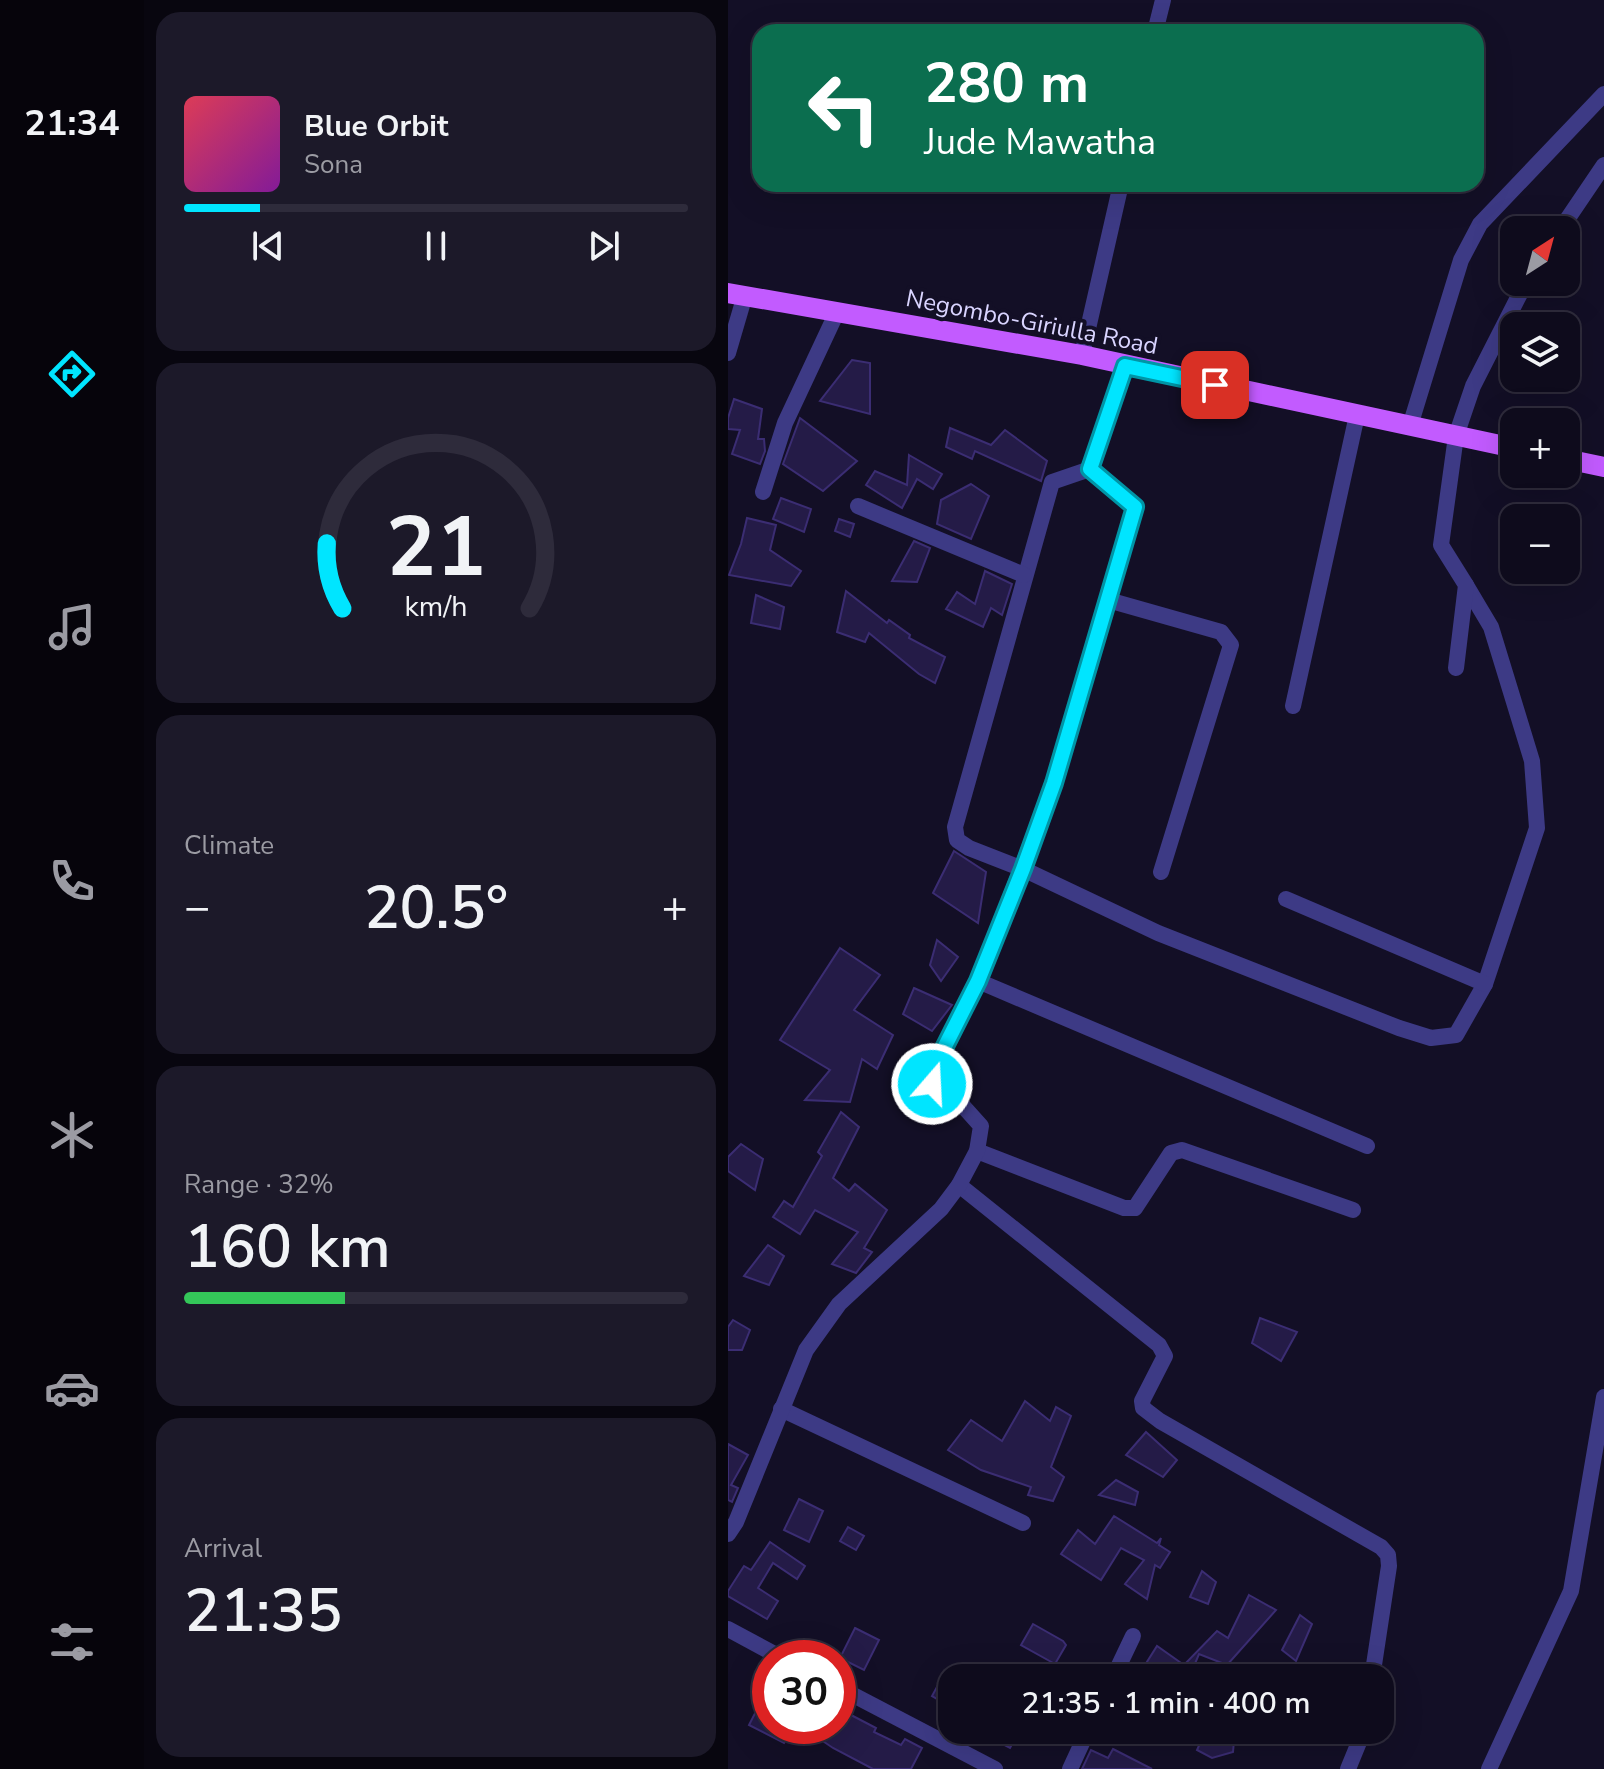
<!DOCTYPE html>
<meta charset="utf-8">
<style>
:root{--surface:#0e0b1c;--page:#1c1929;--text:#f1f3f6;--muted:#9b9ba3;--line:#2e2b3b;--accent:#00e5ff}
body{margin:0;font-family:"Nunito Sans",sans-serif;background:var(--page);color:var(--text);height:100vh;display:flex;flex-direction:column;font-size:30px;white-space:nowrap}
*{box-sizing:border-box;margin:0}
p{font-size:26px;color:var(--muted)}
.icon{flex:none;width:44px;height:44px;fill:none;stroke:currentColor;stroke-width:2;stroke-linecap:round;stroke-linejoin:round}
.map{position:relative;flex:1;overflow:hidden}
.drawer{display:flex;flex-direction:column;gap:12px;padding:12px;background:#08060f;width:584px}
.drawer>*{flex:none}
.top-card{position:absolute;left:24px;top:24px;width:732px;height:168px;border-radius:24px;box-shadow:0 8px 32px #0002,0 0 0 2px var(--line);background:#0b6e4f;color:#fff;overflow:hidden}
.needle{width:52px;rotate:36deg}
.tools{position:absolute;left:772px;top:216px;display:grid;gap:16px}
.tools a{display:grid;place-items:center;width:80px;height:80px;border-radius:16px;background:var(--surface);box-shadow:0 8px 32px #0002,0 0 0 2px var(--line);font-size:40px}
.speed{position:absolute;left:24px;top:1640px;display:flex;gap:16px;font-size:40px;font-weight:700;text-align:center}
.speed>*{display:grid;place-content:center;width:104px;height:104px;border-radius:50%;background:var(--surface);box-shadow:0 8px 32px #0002,0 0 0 2px var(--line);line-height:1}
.speed .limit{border:12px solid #d22;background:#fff;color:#111}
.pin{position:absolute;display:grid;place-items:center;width:68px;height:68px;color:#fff;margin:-34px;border-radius:16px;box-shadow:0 4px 12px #0006}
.me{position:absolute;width:88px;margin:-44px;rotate:19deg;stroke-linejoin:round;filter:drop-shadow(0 0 6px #0008)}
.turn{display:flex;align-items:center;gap:28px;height:168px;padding:0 40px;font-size:36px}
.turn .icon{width:104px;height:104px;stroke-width:2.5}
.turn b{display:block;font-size:56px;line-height:68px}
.big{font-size:60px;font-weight:600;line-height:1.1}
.drawer .widget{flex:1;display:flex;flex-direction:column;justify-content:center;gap:12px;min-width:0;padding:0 28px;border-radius:24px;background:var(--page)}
.drawer .dial{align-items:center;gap:0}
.dial svg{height:208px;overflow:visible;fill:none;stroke:var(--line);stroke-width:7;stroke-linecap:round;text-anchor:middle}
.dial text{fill:var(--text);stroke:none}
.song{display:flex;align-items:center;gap:24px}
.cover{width:96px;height:96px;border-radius:12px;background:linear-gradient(135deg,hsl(350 70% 55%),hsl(290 70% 35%))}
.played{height:8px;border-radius:4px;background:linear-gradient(90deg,var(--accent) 15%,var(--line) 15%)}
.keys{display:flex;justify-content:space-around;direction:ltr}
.heat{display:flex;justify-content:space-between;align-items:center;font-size:44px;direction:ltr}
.charge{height:12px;border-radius:6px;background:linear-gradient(90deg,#34c759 32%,var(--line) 0)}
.trip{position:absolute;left:210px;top:1664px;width:456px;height:80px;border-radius:24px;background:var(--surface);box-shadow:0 8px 32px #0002,0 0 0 2px var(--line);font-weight:600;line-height:80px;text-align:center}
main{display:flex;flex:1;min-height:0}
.tab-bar{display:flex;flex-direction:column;width:144px;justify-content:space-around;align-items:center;background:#06040b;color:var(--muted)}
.tab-bar .icon{width:56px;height:56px}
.tab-bar .on{color:var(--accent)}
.tab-bar b{font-size:36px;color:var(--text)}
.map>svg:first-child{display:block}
.building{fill:#241b47;stroke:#3b2d73;stroke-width:2}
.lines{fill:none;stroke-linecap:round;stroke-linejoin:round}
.minor{stroke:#3d3a85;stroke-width:16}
.primary{stroke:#c25bff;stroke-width:20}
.route-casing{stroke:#0095a6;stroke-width:20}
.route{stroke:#00e5ff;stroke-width:14}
.labels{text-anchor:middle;stroke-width:8;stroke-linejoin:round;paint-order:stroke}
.street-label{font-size:24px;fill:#d9d4ff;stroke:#130f26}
</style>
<main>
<nav class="tab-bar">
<b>21:34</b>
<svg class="icon on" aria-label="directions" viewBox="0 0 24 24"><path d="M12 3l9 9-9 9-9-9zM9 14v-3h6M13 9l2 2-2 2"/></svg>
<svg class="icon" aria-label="music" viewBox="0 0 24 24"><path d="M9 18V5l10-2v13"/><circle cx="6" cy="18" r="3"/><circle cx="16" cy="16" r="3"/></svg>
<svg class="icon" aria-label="phone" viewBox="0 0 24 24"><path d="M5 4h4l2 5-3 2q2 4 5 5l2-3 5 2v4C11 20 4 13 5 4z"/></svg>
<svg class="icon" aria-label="climate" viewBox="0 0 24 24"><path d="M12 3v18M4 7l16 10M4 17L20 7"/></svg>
<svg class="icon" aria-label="car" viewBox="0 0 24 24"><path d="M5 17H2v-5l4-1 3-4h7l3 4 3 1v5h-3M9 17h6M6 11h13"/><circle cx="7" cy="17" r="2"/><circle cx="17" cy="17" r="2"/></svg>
<svg class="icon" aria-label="filters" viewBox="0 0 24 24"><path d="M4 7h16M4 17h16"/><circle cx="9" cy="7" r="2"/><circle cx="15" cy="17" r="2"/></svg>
</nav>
<section class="drawer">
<div class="widget">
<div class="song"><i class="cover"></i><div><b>Blue Orbit</b><p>Sona</p></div></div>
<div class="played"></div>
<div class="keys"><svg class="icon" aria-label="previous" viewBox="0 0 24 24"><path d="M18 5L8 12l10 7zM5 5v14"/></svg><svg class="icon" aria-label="pause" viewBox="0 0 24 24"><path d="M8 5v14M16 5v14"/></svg><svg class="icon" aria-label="next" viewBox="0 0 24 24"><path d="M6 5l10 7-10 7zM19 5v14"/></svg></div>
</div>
<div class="widget dial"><svg viewBox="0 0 100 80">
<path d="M14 69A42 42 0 1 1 86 69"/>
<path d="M14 69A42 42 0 0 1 8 44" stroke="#00e5ff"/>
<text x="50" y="56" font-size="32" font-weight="700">21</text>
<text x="50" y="72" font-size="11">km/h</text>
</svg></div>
<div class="widget"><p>Climate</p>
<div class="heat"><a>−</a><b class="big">20.5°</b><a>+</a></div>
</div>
<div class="widget"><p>Range · 32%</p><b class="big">160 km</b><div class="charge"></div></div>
<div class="widget"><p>Arrival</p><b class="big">21:35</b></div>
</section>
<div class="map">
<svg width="876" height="1769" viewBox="0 0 876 1769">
<rect width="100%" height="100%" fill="#130f26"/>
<!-- building -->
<g class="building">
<path d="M124 360 142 363V414L92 401Z"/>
<path d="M6 399 34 409 30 439H36L37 451 32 464 4 454 12 430 0 429V418Z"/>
<path d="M72 418 129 461 95 491 55 464Z"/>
<path d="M222 428 263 445 277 430 319 461 313 481 247 451 244 459 218 447Z"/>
<path d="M181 455 214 474 205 489 189 479 174 508 138 485 147 471 179 485Z"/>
<path d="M243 484 261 496 243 539 209 524 213 500Z"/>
<path d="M53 498 83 509 76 532 45 519Z"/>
<path d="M19 518 48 525 42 550 73 571 63 586 1 575 13 544Z"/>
<path d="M111 519 126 524 122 537 107 531Z"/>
<path d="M186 541 202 548 189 582 164 581Z"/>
<path d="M257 571 284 584 274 615 263 608 255 627 218 609 229 592 247 604Z"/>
<path d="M118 591 159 623 161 620 182 635 181 638 217 657 207 683 191 674 141 633 137 642 109 632Z"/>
<path d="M28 595 56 607 52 629 23 623Z"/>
<path d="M226 851 258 872 250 923 205 893Z"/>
<path d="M209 940 230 957 213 981 202 965Z"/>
<path d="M112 948 152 975 126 1010 165 1035 149 1069 134 1059 122 1102 77 1100 102 1070 52 1040Z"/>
<path d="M186 988 224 1005 204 1031 175 1014Z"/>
<path d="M113 1112 131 1127 105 1178 121 1191 127 1184 159 1210 136 1248 144 1252 128 1273 104 1264 130 1232 87 1210 72 1234 45 1217 56 1201 65 1207 94 1156 90 1152Z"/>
<path d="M13 1144 35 1159 27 1190 0 1171V1157Z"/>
<path d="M40 1245 56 1256 41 1285 16 1276Z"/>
<path d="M532 1318 569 1332 553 1361 524 1343Z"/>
<path d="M5 1320 22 1330 14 1350H0V1327Z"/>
<path d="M297 1401 322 1421 328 1407 343 1416 323 1467 336 1477 325 1501 300 1495 303 1487 253 1470 220 1450 243 1420 274 1441Z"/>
<path d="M418 1432 449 1460 435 1477 398 1455Z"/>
<path d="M0 1444 20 1455 3 1485 10 1488 4 1502 0 1500Z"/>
<path d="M388 1480 410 1492 407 1505 371 1495Z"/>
<path d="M71 1499 95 1511 81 1542 56 1530Z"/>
<path d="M386 1516 429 1543 433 1538 431 1545 442 1552 432 1568 427 1565 419 1599 397 1584 416 1560 393 1548 373 1580 333 1554 350 1530 367 1544Z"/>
<path d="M120 1527 136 1536 128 1550 112 1541Z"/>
<path d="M42 1542 77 1566 69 1579 45 1563 30 1588 50 1601 39 1619 0 1596V1591L16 1566 23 1570Z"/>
<path d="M474 1571 488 1582 480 1604 462 1597Z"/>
<path d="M521 1595 548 1610 499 1665 471 1654 461 1678H431L412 1673 429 1646 456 1665 489 1631 500 1638Z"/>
<path d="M572 1615 584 1624 568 1661 554 1650Z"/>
<path d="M305 1624 335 1641 338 1645 327 1664 293 1645Z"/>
<path d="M127 1628 151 1640 136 1670 112 1658Z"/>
<path d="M42 1684V1726H64L56 1743 21 1725Z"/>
<path d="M210 1685 224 1692 218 1704 204 1696Z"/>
<path d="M123 1715 148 1728 146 1732 173 1745 177 1739 194 1748 183 1769H145L105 1748 86 1735 92 1726H110V1721L117 1725Z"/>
<path d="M248 1730H292L282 1748Z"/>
<path d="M478 1730H507L505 1752 484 1758 469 1750Z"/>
<path d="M385 1749 424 1769H354L363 1750 380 1758Z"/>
</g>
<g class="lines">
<!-- minor -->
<g class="minor">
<path d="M427 32 435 0"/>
<path d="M832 230 876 165"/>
<path d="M0 353 17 295"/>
<path d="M354 355 393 184"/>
<path d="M682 426 733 260 752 224 876 94"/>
<path d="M362 469 324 482 227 827 229 840 241 848 295 869 430 933 671 1028 703 1038 728 1035 757 984 809 828 804 761 763 627 738 585"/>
<path d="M35 492 57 423 109 312"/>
<path d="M130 506 296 575"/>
<path d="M380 600 493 632 503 645 433 872"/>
<path d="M728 668 738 585 713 545 728 436 745 386 798 282"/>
<path d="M565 706 629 415"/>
<path d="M558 899 757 984"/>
<path d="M250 981 639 1146"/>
<path d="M249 1151 396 1208H407L443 1153 454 1150 625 1210"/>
<path d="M231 1185 431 1345 437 1356 414 1401 415 1408 432 1421 653 1547 660 1555 661 1566 644 1678"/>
<path d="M53 1409 295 1523"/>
<path d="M0 1534 8 1522 78 1350 111 1304 213 1209 231 1185 249 1151 253 1126 235 1106 211 1098 204 1084 212 1056 250 981 326 783 407 507 362 469 397 366"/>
<path d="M0 1629 54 1658"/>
<path d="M385 1678 405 1636"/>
<path d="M110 1687 267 1769"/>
<path d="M342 1769 360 1730"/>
<path d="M620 1769 636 1730"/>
<path d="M761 1769 843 1591 876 1397"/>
</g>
<!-- primary -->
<g class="primary">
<path d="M0 293 354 355 786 448"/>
<path d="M838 459 876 467"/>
</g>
</g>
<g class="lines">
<!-- route casing -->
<g class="route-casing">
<path id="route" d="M204 1084 212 1056 250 981 295 869 326 783 407 507 362 469 397 366 487 385"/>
</g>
<!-- route -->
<use href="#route" class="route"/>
</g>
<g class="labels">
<!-- street labels -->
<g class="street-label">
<text transform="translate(304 322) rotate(11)" y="8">Negombo-Giriulla Road</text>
</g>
</g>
</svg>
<div class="tools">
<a><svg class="needle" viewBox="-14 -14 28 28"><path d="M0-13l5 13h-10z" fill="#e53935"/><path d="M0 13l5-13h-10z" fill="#9b9ba3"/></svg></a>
<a><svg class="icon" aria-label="layers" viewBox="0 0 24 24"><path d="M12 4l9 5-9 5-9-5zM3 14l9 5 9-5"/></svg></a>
<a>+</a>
<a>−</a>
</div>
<div class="speed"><div class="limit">30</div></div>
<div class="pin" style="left:487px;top:385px;background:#d93025"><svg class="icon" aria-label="arrive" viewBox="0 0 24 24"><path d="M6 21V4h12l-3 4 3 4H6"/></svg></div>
<svg class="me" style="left:204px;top:1084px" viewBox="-20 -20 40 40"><circle r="17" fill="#00e5ff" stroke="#fff" stroke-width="3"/><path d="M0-11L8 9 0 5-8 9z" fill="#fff"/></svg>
<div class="trip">21:35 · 1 min · 400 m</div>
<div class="top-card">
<div class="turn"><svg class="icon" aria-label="left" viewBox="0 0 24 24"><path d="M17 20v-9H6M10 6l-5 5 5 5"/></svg><div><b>280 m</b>Jude Mawatha</div></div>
</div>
</div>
</main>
